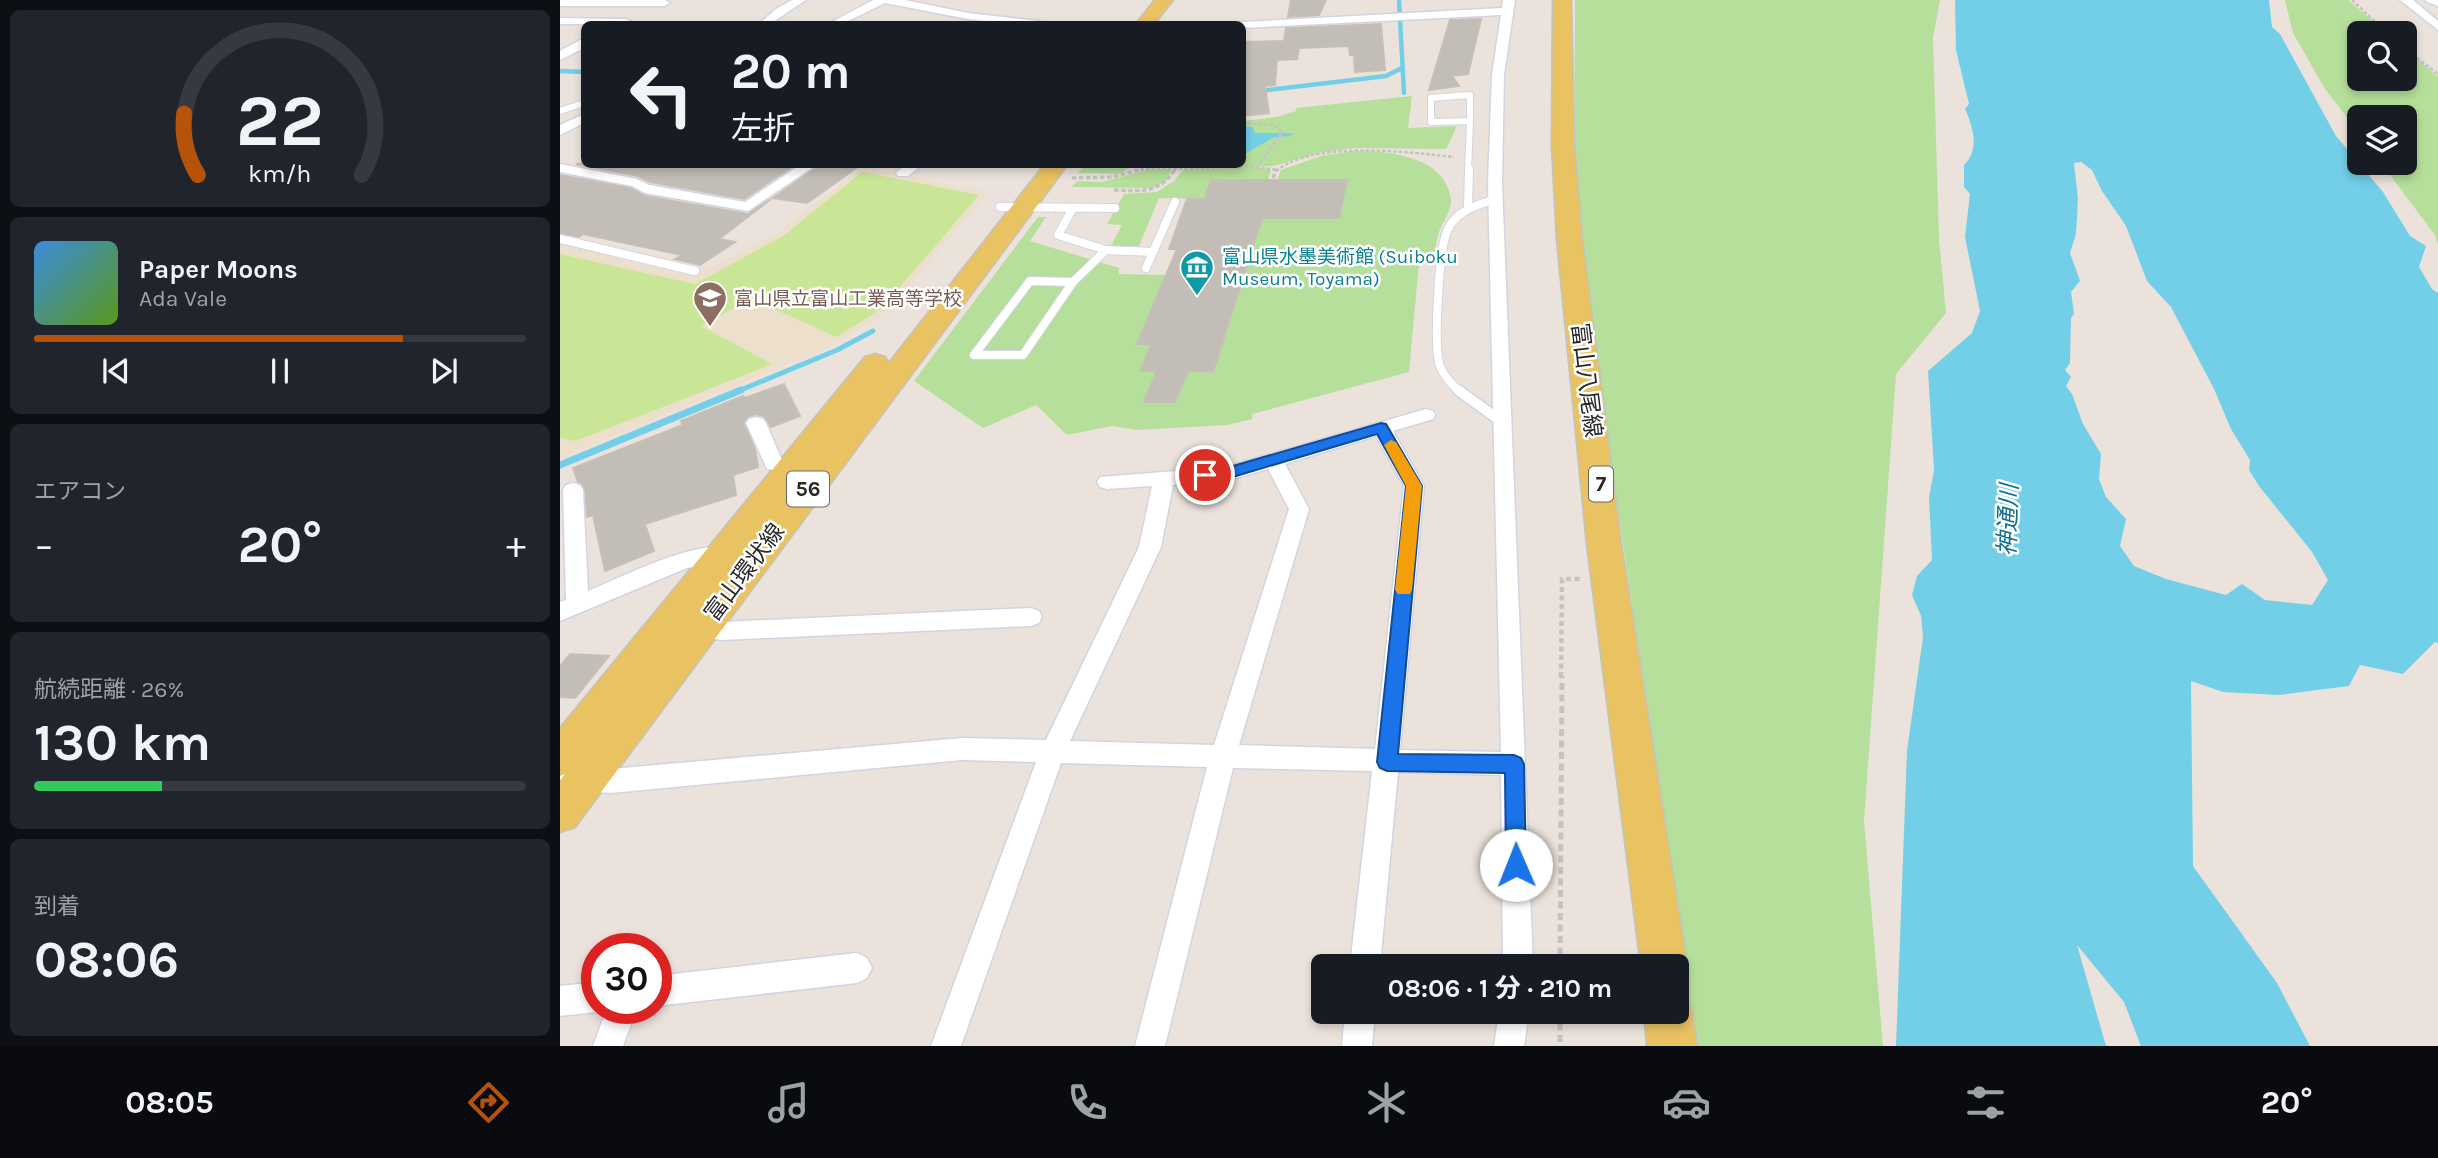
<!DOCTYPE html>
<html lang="ja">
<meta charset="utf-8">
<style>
:root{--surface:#171b24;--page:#20242c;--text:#f1f3f6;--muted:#9ea1a6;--line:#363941;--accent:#b45309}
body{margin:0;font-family:Karla,"Noto Sans JP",sans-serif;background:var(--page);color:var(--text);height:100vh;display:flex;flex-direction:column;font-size:26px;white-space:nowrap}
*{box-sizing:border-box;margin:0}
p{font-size:23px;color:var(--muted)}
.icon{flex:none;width:38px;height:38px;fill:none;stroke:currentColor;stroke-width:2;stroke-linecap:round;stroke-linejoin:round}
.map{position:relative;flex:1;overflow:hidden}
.sheet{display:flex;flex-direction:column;gap:10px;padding:10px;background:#0d0f14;width:560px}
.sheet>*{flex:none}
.top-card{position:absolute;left:21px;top:21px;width:665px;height:147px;border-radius:10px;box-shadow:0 4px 10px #0003;background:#171b24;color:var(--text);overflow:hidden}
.buttons{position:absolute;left:1787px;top:21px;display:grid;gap:14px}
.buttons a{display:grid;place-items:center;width:70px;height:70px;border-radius:10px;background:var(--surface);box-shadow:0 4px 10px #0003;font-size:35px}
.speed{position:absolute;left:21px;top:933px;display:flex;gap:14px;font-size:35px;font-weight:700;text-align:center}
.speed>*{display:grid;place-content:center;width:91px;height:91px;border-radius:50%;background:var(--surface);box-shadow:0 4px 10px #0003;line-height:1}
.speed .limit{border:10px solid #d22;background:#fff;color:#111}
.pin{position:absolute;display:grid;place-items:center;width:60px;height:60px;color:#fff;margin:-30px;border:4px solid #fff;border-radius:50%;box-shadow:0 2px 7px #0007}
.me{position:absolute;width:77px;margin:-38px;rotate:359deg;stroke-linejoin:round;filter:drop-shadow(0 0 5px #0008)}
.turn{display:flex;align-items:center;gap:24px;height:147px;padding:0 35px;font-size:32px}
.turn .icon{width:91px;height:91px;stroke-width:2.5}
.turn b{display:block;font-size:49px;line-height:60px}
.big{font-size:52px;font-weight:700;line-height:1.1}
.sheet .card{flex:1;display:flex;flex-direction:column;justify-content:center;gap:10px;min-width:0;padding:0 24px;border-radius:10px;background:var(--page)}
.sheet .dial{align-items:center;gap:0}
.dial svg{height:182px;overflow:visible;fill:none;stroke:var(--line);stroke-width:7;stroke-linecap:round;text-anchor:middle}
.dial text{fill:var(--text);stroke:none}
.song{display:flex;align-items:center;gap:21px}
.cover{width:84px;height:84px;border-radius:10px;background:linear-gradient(135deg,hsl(210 70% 55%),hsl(90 70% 35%))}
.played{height:7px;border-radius:4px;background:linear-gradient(90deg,var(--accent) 75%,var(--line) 75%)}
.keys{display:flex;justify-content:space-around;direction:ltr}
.heat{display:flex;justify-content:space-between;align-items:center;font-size:38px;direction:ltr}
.charge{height:10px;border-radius:5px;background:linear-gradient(90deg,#34c759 26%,var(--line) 0)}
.trip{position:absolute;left:751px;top:954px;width:378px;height:70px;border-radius:10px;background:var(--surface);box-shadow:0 4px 10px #0003;font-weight:700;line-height:70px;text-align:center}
.dock{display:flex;height:112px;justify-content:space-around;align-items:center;background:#090b0e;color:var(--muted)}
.dock .icon{width:49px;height:49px}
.dock .selected{color:var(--accent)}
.dock b{font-size:32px;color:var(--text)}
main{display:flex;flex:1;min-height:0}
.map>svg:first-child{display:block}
.education{fill:#ecdfcb}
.green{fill:#b5df9a}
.pitch{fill:#c8e696}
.water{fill:#73cfe8;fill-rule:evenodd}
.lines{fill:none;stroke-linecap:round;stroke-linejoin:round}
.stream-far2{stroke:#73cfe8;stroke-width:4.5}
.stream-far1{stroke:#73cfe8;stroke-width:5}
.stream{stroke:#73cfe8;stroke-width:7}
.building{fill:#c3bdb8;stroke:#c6bfb5;stroke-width:2}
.service-far2-casing{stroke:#d1d5e1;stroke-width:8}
.service-far1-casing{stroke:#d1d5e1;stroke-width:10}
.service-casing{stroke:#d1d5e1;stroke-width:13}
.minor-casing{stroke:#d1d5e1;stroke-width:3}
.tertiary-casing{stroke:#d1d5e1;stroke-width:3}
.primary-casing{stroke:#c3c3c3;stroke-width:3}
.path-far3{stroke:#c3c3c3;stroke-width:2.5;stroke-dasharray:3.5 2;stroke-linecap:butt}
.path-far2{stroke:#c3c3c3;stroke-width:3.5;stroke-dasharray:4.5 2.5;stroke-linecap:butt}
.path-far1{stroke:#c3c3c3;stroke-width:4.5;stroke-dasharray:5 3.5;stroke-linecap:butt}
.path{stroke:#c3c3c3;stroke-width:5;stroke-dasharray:7 4.5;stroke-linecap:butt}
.service-far2{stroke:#fff;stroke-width:6}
.service-far1{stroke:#fff;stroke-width:8}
.service{stroke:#fff;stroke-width:10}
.minor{fill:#fff;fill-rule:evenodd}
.tertiary{fill:#fff;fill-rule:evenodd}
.primary{fill:#e9c262;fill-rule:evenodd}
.route{fill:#1a73e8;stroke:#114b97;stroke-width:2}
.slow{fill:#f59e0b}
.labels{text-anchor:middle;stroke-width:5;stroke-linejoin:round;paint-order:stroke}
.far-culture-label{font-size:19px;fill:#0d838f;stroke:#fff;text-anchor:start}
.far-education-label{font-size:19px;fill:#785e54;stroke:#fff;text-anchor:start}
.shield{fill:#fff;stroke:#696969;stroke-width:2}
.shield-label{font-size:21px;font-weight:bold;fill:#292929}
.street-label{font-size:23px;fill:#292929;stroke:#fff}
.water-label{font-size:24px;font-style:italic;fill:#146d92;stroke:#fff}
</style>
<main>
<section class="sheet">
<div class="card dial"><svg viewBox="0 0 100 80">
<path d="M14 69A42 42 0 1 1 86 69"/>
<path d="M14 69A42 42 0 0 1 8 42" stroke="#b45309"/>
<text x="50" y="56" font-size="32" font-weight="700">22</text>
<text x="50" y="72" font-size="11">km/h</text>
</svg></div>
<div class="card">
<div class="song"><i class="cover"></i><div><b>Paper Moons</b><p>Ada Vale</p></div></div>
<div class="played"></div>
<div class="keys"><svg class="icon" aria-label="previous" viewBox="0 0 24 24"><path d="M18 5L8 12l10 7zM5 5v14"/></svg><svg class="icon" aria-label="pause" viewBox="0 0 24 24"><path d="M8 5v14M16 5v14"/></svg><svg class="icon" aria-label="next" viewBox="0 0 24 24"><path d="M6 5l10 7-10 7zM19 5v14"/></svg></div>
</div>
<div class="card"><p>エアコン</p>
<div class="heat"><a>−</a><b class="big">20°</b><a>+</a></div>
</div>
<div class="card"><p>航続距離 · 26%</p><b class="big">130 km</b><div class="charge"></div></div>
<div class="card"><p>到着</p><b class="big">08:06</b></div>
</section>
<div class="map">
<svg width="1878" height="1046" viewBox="0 0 1878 1046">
<rect width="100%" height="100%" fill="#ebe3db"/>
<!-- education -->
<path class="education" d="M303 167 428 192 329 310 271 346 0 458V244L133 277 214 235Z"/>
<!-- green -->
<g class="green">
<path d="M1015 0H1380L1373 38 1379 239 1386 313 1336 374 1304 821 1323 1046H1129L1086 698 1037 369 1014 190Z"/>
<path d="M1725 0H1788L1827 33H1799V79H1844L1845 48 1878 77V245L1875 235 1821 163H1844V117H1799V133L1765 89 1733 33Z"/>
<path d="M852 96 848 128 897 126 886 149 795 148 758 153 714 166 638 169 585 165 682 164 683 121 717 117 736 111V108Z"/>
<path d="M796 151C829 151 885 156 891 199 892 211 881 224 878 235 876 244 875 253 873 262H859L849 372 692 414V419L667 425 577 430 552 426 507 435 476 405 423 428 354 381 478 217H486L470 241 559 268V274L606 275 578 344H591L581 371H616L612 378H594L584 402H615L628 371H654L702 218 721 170 761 156Z"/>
<path d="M516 165 517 164 583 165 572 166 559 174 518 173 524 166Z"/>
<path d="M696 167 711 170 708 180H651L645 199 599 198 579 246H551L562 225 547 224 564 194 597 192 614 181 623 170Z"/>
<path d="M591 169H612L606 181 592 188 511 187 518 181 542 182Z"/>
</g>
<!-- pitch -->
<path class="pitch" d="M302 172 419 195 322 308 277 337 191 299 141 326 212 364 16 441 0 438V254L135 284 223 236Z"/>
<!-- water -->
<g class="water">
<path d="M1395 0H1709L1712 27 1720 34 1776 136 1823 192 1850 236 1866 246 1859 267 1872 289 1878 293V643L1875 642 1843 674 1800 665 1789 686 1719 695 1663 692 1631 681 1633 866 1717 983 1750 1046H1581L1564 1002 1517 945 1546 1046H1336L1347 751 1363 637 1361 616 1352 595 1357 576 1372 560 1369 497 1374 470 1368 371 1412 333 1420 311 1405 237 1410 194 1404 187V165C1420 149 1413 127 1405 109L1409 104 1396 50ZM1521 162 1532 170 1542 191 1566 226 1587 281 1611 307 1654 389 1671 429 1690 460 1689 470 1699 486 1752 552 1768 580 1752 605 1705 600 1682 584 1666 595 1606 579 1574 566 1560 546 1566 519 1546 497 1539 479 1541 454 1523 424 1512 394 1506 386 1511 377 1505 370 1510 363 1511 318 1514 314 1511 292 1520 281 1510 253 1516 234 1518 199 1514 163Z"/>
<path d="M682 126 692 127 695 133H733L730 136 714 137 683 155Z"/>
</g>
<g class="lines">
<!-- stream-far2 -->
<g class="stream-far2">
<path d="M839 0 844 93"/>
<path d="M0 71 24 72"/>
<path d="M699 91 826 76 842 68"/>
</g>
<!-- stream-far1 -->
<path class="stream-far1" d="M176 392 277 350 313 331"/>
<!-- stream -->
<path class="stream" d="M0 465 181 390"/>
</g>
<!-- building -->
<g class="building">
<path d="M731 0H766L759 15 728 17Z"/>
<path d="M921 19 908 74 892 76 899 86 869 90 890 20Z"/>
<path d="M821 24 825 70 795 72 794 55H790L789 46 739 48 737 59 717 60 715 85 705 86 709 113 682 116V42L724 41 726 28Z"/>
<path d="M16 164H236L184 199 90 182 78 176Z"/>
<path d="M261 164H302L247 203 213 198Z"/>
<path d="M0 175 71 188 85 196 188 214 211 199 159 239 175 242 140 265 115 259 122 255 23 234 19 237 0 233Z"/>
<path d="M651 180H787L779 218H702L653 372 628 371 615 402H584L597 371H581L591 344H577L617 249H609L627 199H645Z"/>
<path d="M224 384 240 416 211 427 204 416 195 414 187 417 184 424 195 449 198 467 173 475 176 495 85 524 94 551 45 571 33 515 27 517 25 489 18 482 13 468 123 425 121 421 183 396 185 398Z"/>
<path d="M10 654 49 656 15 698 0 697V666Z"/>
</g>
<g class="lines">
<!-- service-far2 casing -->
<g class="service-far2-casing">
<g id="service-far2">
<path d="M910 95V121L871 122V98Z"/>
<path d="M0 111 24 103"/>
<path d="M908 171 910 121"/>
</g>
</g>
<!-- service-far1 casing -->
<g class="service-far1-casing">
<g id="service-far1">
<path d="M440 207 555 208"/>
<path d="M908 207 909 169"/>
<path d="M513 208 498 235 546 250 513 282"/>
<path d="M0 239 135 271"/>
<path d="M546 250 593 252"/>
<path d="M586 268 615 202"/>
<path d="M470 281 513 282 463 355H414Z"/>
<path d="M900 392C892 384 884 377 880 366 873 347 879 250 887 231 895 211 917 205 935 199"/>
</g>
</g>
<!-- service casing -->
<g class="service-casing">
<path id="service" d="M898 390 942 422"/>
</g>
<!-- minor casing -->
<g class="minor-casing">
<g id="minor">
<path d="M0 0H105L110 3 104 6H0Z"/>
<path d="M232 0H246L210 24H199L216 9Z"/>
<path d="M313 0H345L408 13 479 21 485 24H453L408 19 325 3 282 24H268Z"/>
<path d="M943 0H955L944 75 942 183 973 966H943L941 775 838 772 820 966H790L812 771 673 768 605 1046H575L647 767 501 763 401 1046H371L476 762 402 760 51 793 0 790V766L51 769 402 738 486 740 579 547 592 486 547 489 540 487 537 482 540 477 666 467 866 409 873 411 875 415 873 419 833 431 864 486 840 750 941 752 928 183 932 75 941 15 682 28V24H677L682 22 942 8ZM816 436 844 486 815 749 679 745 749 509 725 464ZM708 469 729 509 654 745 510 741 601 547 613 485 666 481Z"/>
<path d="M1840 0H1853L1878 21V30Z"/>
<path d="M0 18 66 19 72 22 70 24H0Z"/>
<path d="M20 40H24V48L0 60V51Z"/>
<path d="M24 114V123L0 135V125Z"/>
<path d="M0 164 77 179 89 185 185 202 241 164H258L188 211 85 193 72 186 0 172Z"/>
<path d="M346 164H363L348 176H338L336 173Z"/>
<path d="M196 417 203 419 206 423 221 458 240 462 243 467 240 472 233 474 207 469 186 423 189 419Z"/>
<path d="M13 483 20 485 23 490 28 591C65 576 138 537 177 549L180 555 177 561 127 568 0 621V602L6 600 3 490 6 485Z"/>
<path d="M471 608 479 611 482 617 479 623 471 626 162 640 127 636 123 629 127 622 135 620 162 622Z"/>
<path d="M297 953 307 958 312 968 307 978 297 983 96 1006V976Z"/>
<path d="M37 982V1008H47L37 1012 0 1016V986Z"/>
<path d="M47 1008H77L63 1046H33Z"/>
<path d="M785 1012H815L812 1046H782Z"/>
<path d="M939 1012H969L964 1046H934Z"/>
</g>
</g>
<!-- tertiary casing -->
<g class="tertiary-casing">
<path id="tertiary" d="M1878 0V6L1865 1 1866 0Z"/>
</g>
<!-- primary casing -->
<g class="primary-casing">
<g id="primary">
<path d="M595 0H613L594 24H576Z"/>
<path d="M993 0H1011L1014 147 1022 239 1061 544 1127 966 1120 982 1116 984V966H1081L1027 544 997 239 992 147Z"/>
<path d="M485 164H508L15 827 0 832V780L5 774 0 776V728L305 357 315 354 325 357 329 363Z"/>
<path d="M1116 992 1125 995 1132 1012 1137 1046H1087L1084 1012H1116Z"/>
</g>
</g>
<!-- path-far3 -->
<g class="path-far3">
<path d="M1792 0 1827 33"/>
<path d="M1844 48 1878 74"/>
<path d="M682 123 713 125 722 132 698 166"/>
<path d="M575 171C596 166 616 169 637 169 664 169 690 164 716 170"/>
<path d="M614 171 616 168"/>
<path d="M716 171C754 140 847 152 894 157"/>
</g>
<!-- path-far2 -->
<g class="path-far2">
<path d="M512 178 553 177 582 169"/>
<path d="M713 178 717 169"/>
<path d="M554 190C580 191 600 194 615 169"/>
</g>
<!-- path-far1 -->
<path class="path-far1" d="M1001 677 1002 579H1022"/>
<!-- path -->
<g class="path">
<path d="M1000 966 1002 676"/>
<path d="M1000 1012V1046"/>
</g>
<!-- service-far2 -->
<use href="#service-far2" class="service-far2"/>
<!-- service-far1 -->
<use href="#service-far1" class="service-far1"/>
<!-- service -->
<use href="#service" class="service"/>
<!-- minor -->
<use href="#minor" class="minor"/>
<!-- tertiary -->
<use href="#tertiary" class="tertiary"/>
<!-- primary -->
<use href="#primary" class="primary"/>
</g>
<!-- route -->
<path class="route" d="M821 423 826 424 862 486 838 754 954 755 961 758 964 764 966 865 963 872 956 875 949 872 946 865 945 773 827 771 820 768 817 762 846 486 817 434 666 479 645 480 638 475 645 470 666 468Z"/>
<!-- slow -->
<path class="slow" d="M831 440 836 442 862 486 852 590 850 594H838L835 590 846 486 824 445Z"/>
<!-- icons -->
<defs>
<g id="museum-pin" transform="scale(1.75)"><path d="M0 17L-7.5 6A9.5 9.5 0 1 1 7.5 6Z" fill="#0f9aa8" stroke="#fff"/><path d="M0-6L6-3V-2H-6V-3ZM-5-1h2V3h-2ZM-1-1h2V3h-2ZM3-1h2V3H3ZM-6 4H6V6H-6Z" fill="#fff"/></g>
<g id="school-pin" transform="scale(1.75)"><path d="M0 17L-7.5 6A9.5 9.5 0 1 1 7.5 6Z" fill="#8d6e63" stroke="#fff"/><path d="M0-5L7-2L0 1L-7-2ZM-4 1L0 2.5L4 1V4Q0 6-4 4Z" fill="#fff"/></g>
</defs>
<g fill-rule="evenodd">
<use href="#museum-pin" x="637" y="267"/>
<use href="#school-pin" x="150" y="298"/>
</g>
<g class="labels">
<!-- far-culture labels -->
<g class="far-culture-label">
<text x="662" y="263">富山県水墨美術館 (Suiboku<tspan x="662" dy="22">Museum, Toyama)</tspan></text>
</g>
<!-- far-education labels -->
<g class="far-education-label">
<text x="174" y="305">富山県立富山工業高等学校</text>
</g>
<!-- shield labels -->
<g class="shield">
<rect x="1029" y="466.5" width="24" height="35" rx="5"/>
<rect x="227" y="471.5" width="42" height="35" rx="5"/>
</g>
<g class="shield-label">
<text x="1041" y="491">7</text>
<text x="248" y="496">56</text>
</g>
<!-- street labels -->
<g class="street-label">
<text transform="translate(1027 380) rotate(83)" y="8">富山八尾線</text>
<text transform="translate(184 572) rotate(-53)" y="8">富山環状線</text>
</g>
<!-- water labels -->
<g class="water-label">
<text transform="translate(1448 520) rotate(-88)" y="8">神通川</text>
</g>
</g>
</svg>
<div class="buttons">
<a><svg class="icon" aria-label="search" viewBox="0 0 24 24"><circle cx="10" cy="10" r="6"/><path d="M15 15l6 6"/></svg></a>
<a><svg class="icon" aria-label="layers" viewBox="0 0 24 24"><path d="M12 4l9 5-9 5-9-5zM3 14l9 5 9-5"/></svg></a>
</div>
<div class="speed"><div class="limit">30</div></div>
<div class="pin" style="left:645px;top:475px;background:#d93025"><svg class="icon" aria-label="arrive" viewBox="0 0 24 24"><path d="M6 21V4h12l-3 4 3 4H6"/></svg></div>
<svg class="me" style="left:956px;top:865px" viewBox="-20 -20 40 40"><circle r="19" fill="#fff"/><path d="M0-13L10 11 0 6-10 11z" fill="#1a73e8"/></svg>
<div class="trip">08:06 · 1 分 · 210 m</div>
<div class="top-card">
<div class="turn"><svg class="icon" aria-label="left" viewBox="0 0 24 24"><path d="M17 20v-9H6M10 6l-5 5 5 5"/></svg><div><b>20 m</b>左折</div></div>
</div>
</div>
</main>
<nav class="dock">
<b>08:05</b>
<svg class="icon selected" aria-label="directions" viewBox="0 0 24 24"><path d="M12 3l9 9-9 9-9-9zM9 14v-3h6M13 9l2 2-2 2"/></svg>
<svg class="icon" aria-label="music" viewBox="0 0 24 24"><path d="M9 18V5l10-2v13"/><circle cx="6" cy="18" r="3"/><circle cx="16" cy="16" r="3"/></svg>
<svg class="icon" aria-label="phone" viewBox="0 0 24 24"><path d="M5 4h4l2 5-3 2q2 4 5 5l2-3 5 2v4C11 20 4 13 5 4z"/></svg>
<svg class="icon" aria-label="climate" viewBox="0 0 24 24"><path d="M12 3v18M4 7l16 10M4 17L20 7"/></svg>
<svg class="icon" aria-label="car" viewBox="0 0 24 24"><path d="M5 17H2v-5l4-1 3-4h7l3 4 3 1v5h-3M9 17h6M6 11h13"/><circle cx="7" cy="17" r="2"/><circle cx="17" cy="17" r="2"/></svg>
<svg class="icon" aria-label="filters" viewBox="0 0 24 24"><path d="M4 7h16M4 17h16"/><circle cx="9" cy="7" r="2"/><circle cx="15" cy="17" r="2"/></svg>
<b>20°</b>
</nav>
